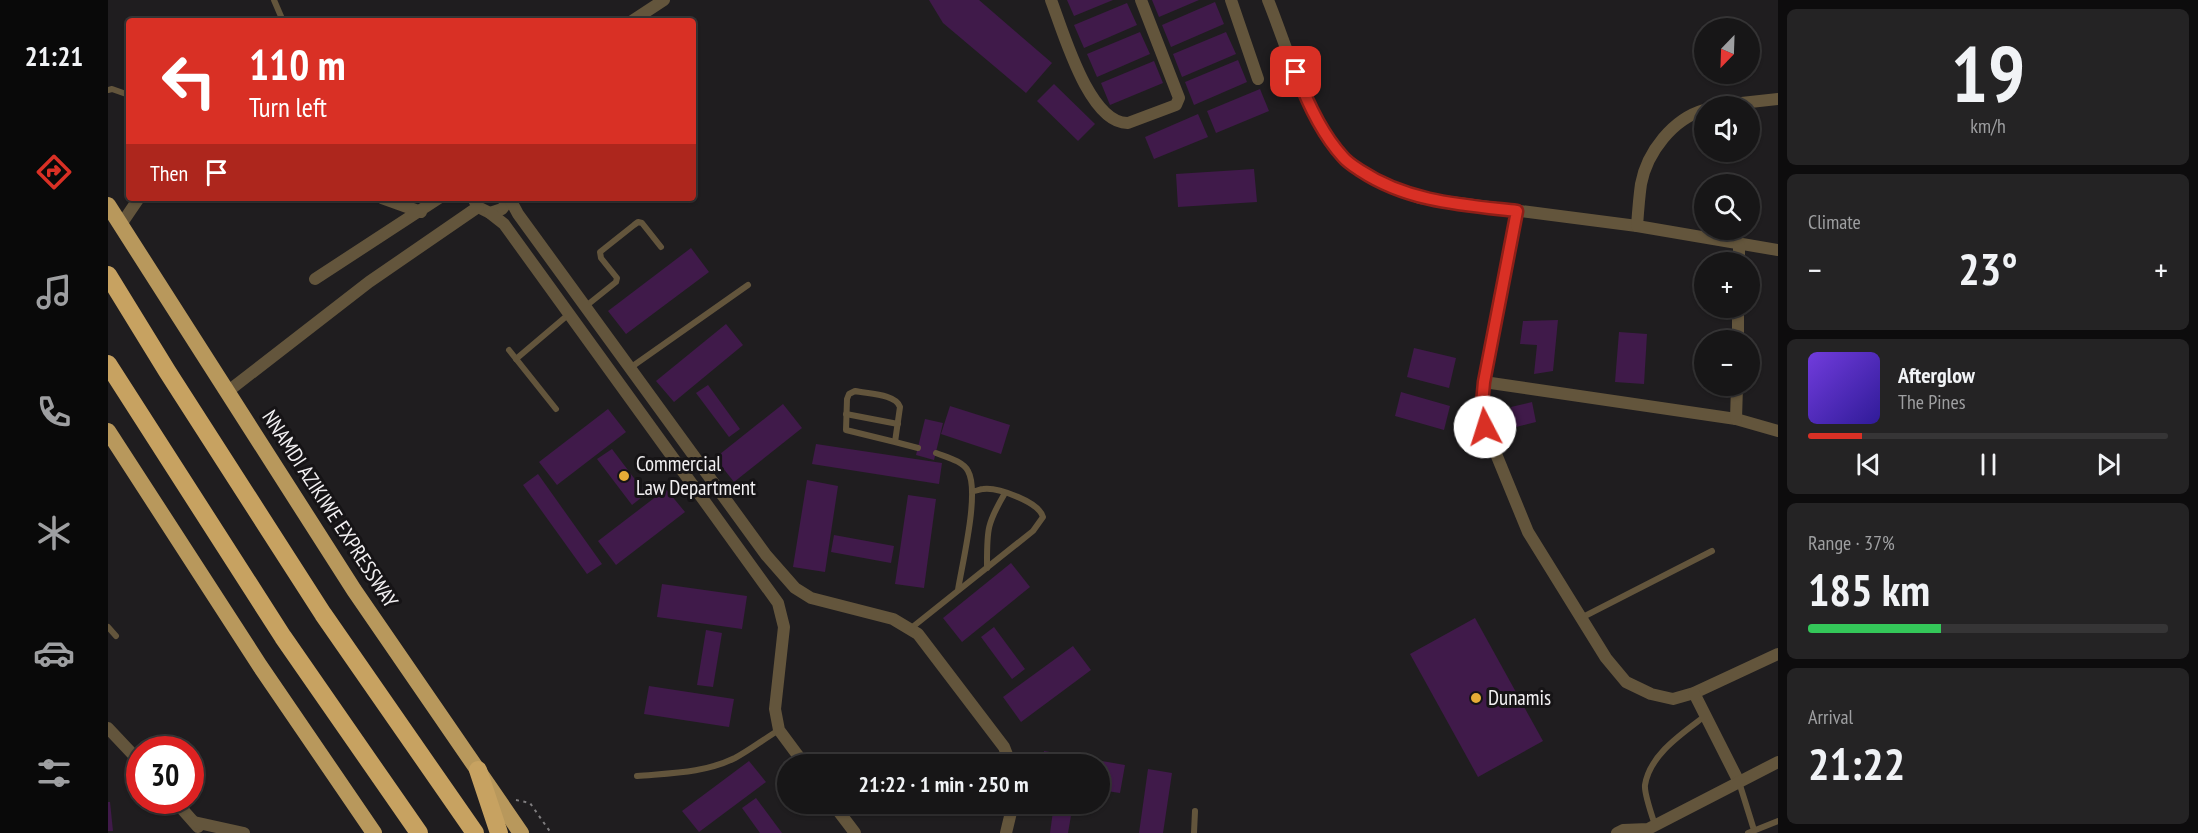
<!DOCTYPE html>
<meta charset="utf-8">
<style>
:root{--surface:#171617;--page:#242324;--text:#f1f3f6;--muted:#9e9fa1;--line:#363536;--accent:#d93025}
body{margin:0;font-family:"PT Sans Narrow",sans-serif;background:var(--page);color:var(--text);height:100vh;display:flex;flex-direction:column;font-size:22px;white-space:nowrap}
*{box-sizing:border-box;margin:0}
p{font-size:20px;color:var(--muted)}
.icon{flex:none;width:33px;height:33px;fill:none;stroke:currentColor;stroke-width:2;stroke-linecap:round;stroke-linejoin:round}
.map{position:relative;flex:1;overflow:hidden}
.panel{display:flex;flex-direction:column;gap:9px;padding:9px;background:#0d0c0d;width:420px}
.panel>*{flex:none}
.top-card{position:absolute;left:18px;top:18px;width:570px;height:183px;border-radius:6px;box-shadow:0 2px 4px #0004,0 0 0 2px var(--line);background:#d93025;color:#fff;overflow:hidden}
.needle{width:39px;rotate:203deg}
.tools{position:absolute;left:1586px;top:18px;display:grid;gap:12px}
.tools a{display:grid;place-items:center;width:66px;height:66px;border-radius:50%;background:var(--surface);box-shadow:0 2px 4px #0004,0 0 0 2px var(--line);font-size:30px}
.speed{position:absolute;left:18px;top:736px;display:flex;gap:12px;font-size:30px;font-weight:700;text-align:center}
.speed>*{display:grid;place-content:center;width:78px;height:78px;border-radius:50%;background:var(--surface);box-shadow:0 2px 4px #0004,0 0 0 2px var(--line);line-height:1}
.speed .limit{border:9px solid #d22;background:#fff;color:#111}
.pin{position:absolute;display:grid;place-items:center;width:51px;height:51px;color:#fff;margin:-26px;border-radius:12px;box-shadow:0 3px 9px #0006}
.me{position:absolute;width:66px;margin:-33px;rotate:355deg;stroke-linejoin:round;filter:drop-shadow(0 0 4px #0008)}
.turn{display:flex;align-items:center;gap:21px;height:126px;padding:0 24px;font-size:27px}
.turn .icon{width:78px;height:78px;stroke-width:2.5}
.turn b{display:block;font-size:42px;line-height:51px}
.then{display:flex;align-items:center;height:57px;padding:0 24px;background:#0003;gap:12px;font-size:22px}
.big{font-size:45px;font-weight:800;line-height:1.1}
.panel .widget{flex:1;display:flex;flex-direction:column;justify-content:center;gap:9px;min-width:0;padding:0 21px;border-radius:9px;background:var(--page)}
.panel .dial{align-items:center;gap:0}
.dial b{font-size:78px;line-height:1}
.song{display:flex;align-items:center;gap:18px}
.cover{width:72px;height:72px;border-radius:9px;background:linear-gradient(135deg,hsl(260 70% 55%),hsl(250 70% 35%))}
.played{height:6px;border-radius:3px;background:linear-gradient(90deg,var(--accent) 15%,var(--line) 15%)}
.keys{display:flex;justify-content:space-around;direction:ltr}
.heat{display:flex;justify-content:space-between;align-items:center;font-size:33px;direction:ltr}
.charge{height:9px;border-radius:4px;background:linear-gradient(90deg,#34c759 37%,var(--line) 0)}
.trip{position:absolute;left:669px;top:754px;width:333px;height:60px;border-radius:30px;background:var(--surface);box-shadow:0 2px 4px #0004,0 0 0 2px var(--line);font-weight:800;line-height:60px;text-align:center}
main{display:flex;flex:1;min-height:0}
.tabs{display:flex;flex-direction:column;width:108px;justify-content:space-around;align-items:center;background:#090909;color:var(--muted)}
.tabs .icon{width:42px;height:42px}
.tabs .current{color:var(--accent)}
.tabs b{font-size:27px;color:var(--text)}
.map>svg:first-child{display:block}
.building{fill:#401a4a}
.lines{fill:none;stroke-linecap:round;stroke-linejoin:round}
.path{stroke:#7f7d7f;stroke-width:2;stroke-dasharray:3 4.5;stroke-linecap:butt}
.service{stroke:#63553c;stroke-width:6}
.minor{stroke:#63553c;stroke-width:12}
.trunk{stroke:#b8985c;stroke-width:16}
.motorway{stroke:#c7a261;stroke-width:18}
.route-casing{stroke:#8d1f18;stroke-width:15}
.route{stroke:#d93025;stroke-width:10}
.poi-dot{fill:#e6ad36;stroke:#161416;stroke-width:2}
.labels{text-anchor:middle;stroke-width:6;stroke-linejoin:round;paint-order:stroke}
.poi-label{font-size:21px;fill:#f2f0f2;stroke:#161416;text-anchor:start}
.street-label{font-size:21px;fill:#f2f0f2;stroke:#161416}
</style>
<main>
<nav class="tabs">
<b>21:21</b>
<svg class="icon current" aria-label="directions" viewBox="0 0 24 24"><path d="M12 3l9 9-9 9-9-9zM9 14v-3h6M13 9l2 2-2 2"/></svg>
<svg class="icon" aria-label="music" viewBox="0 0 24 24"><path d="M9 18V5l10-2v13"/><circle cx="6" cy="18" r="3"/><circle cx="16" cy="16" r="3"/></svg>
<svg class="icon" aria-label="phone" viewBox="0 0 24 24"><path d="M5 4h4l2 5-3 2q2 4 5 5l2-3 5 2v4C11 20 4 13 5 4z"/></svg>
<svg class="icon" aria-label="climate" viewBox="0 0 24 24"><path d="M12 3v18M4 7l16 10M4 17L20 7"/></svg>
<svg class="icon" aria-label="car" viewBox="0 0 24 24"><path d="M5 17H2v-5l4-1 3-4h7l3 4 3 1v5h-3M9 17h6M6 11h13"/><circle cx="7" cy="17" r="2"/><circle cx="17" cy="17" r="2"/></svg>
<svg class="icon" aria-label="filters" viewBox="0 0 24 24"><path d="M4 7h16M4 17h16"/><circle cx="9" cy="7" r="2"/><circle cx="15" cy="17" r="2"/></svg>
</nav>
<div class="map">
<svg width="1670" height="833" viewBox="0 0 1670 833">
<rect width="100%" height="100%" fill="#1f1d1f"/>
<!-- building -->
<g class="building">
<path d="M821 0H871L944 63 918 93 835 23Z"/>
<path d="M959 0H1005L966 16Z"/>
<path d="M1044 0H1091L1051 17Z"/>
<path d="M1107 2 1116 24 1063 47 1054 25Z"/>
<path d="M1019 3 1029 25 976 48 966 25Z"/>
<path d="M1032 32 1042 54 989 77 979 54Z"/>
<path d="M1118 32 1128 54 1074 77 1065 54Z"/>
<path d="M1130 60 1139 82 1086 105 1077 82Z"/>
<path d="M1046 61 1055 83 1002 105 993 83Z"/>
<path d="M946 84 987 124 970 141 929 101Z"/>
<path d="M1152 89 1161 111 1108 133 1099 111Z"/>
<path d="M1090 114 1100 137 1046 159 1037 137Z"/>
<path d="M1146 169 1149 202 1070 207 1068 174Z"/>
<path d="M583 248 601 272 518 334 500 311Z"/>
<path d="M1450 320 1445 371 1426 374 1429 345 1412 344 1415 321Z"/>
<path d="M618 324 635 345 566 402 548 381Z"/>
<path d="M1511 332 1539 334 1536 384 1507 382Z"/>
<path d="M1306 348 1348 358 1341 388 1299 377Z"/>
<path d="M600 385 632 429 621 437 588 393Z"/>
<path d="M1293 392 1342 406 1336 430 1287 416Z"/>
<path d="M1424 402 1428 422 1408 427 1403 407Z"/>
<path d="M675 404 694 428 626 482 607 458Z"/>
<path d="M842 406 902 425 893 454 833 434Z"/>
<path d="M500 409 518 432 449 485 431 462Z"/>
<path d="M817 419 835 423 826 460 808 455Z"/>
<path d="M708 444 834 463 831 484 704 464Z"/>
<path d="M504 449 538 494 524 505 489 459Z"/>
<path d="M430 474 494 564 479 574 415 485Z"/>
<path d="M699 480 730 486 717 572 685 567Z"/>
<path d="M558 489 577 512 508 565 490 541Z"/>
<path d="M800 495 828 499 816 588 787 584Z"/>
<path d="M726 535 786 546 783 563 723 552Z"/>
<path d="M903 563 922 587 854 642 835 618Z"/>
<path d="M554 584 639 596 634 629 549 617Z"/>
<path d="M1367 618 1435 741 1370 777 1302 654Z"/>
<path d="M886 627 917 669 904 679 873 637Z"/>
<path d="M598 630 614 633 605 687 589 685Z"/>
<path d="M965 646 983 670 913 722 895 697Z"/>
<path d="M541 686 626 699 621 727 536 714Z"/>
<path d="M936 751 1017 765 1012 793 992 790V765H934Z"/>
<path d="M641 761 658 782 591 832 574 811Z"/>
<path d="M1040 769 1064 773 1055 833H1031Z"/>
<path d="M648 798 674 833H652L634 808Z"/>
<path d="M0 802H2L5 831H0Z"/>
<path d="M946 804H965L960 833H942Z"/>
</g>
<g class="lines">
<!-- path -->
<path class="path" d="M408 800 422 803 443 833"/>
<!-- service -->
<g class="service">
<path d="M166 0 175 21"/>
<path d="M0 90 4 89 21 95"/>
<path d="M478 306 508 282 509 278 493 258 492 252 526 225 530 222 534 223 553 247"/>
<path d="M401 350 448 409"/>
<path d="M408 359 461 314"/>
<path d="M522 368 640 285"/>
<path d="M738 414 790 424"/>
<path d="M787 442 738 430 739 399 741 394 747 391C760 394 788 394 792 407L787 442 810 448"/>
<path d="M828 453C838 457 855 461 860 471 872 492 854 564 850 590"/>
<path d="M879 568C879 531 878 525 897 493"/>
<path d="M1473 618 1604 551"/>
<path d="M0 627 8 636"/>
<path d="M802 629 925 531 935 517C931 502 890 487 875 489 872 489 869 491 866 491"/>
<path d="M529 776C562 773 597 773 627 758 642 750 656 739 671 730"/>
<path d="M1631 782 1646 830"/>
<path d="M1547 825C1544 816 1536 793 1537 785 1542 754 1575 733 1597 716"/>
<path d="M1086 833 1087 811"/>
<path d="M1640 833 1670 821"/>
</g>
<!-- minor -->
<g class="minor">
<path d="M943 0C955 31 981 124 1020 123L1068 105 1071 98 1033 0"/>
<path d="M1123 0 1150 79"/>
<path d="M1160 0C1181 52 1197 115 1235 157 1251 176 1289 190 1312 198L1529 226"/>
<path d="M524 21 556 0"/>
<path d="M1606 106 1670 99"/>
<path d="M1596 110C1565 119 1539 152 1533 184 1531 198 1530 212 1529 226L1670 250"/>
<path d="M274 198 313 212"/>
<path d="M365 198 370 207 382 213 394 209 402 198"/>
<path d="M402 199 410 214 658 555 687 588 703 598 785 619 810 634 896 747 903 765"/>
<path d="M1409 211 1376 382 1374 404 1377 427 1420 532 1498 658 1518 682 1543 694 1565 699 1586 693 1670 654"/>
<path d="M382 213 396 224 670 603 676 627 667 709 671 730 697 765"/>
<path d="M12 226 31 198"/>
<path d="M1631 262V245"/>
<path d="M207 279 331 198"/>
<path d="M1630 340V308"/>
<path d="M1376 382 1628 419 1670 431"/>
<path d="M119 392 261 282 370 207"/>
<path d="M1628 419 1629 386"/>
<path d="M1586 693 1631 782"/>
<path d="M0 728 32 762"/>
<path d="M67 801 90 827"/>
<path d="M725 804 747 833"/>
<path d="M86 822 136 833"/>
<path d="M898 833 905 804"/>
<path d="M1509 833 1515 830 1540 829 1670 762"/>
</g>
<!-- trunk -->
<g class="trunk">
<path d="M0 205 246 590 413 833"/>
<path d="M0 431 152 666 266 833"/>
</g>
<!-- motorway -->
<g class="motorway">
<path d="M0 275 59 371 215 614 367 833"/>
<path d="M0 364 175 637 311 833"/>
<path d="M370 770 391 833"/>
</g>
</g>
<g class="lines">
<!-- route casing -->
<g class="route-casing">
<path id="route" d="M1188 72C1199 102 1213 133 1235 157 1240 163 1247 167 1253 171 1300 202 1355 205 1409 211L1376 382 1374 404 1377 427"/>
</g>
<!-- route -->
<use href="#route" class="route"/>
</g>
<!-- markers -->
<g class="poi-dot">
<circle cx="516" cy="476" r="6"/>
<circle cx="1368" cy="698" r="6"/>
</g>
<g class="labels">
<!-- poi labels -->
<g class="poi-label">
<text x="528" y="471">Commercial<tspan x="528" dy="24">Law Department</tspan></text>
<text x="1380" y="705">Dunamis</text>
</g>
<!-- street labels -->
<g class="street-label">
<text transform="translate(222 509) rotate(57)" y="7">NNAMDI AZIKIWE EXPRESSWAY</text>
</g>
</g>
</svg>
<div class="tools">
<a><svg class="needle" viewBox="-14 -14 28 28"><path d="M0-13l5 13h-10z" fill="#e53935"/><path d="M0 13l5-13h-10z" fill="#9e9fa1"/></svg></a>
<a><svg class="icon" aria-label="sound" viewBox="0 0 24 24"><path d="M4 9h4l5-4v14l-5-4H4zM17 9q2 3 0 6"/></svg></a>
<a><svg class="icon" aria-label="search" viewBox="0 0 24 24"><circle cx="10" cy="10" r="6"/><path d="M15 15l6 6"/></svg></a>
<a>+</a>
<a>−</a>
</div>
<div class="speed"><div class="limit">30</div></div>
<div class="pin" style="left:1188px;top:72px;background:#d93025"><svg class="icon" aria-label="arrive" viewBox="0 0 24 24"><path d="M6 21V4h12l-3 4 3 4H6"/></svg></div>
<svg class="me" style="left:1377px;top:427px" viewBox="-20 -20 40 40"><circle r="19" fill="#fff"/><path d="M0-13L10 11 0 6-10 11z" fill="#d93025"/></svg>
<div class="trip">21:22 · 1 min · 250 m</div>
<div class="top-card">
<div class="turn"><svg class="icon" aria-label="left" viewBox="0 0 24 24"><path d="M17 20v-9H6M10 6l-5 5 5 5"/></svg><div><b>110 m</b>Turn left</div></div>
<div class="then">Then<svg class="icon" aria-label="arrive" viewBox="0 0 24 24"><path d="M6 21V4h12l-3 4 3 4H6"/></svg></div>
</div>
</div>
<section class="panel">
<div class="widget dial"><b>19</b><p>km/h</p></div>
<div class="widget"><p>Climate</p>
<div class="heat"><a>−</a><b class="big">23°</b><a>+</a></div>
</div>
<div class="widget">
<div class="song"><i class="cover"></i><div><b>Afterglow</b><p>The Pines</p></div></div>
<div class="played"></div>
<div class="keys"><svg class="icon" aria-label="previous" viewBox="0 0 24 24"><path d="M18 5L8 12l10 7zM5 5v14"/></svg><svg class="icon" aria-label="pause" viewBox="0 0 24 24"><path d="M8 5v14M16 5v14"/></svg><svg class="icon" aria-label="next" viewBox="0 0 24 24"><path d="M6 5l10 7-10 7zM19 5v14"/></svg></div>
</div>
<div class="widget"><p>Range · 37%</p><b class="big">185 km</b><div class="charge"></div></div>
<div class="widget"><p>Arrival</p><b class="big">21:22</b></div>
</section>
</main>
